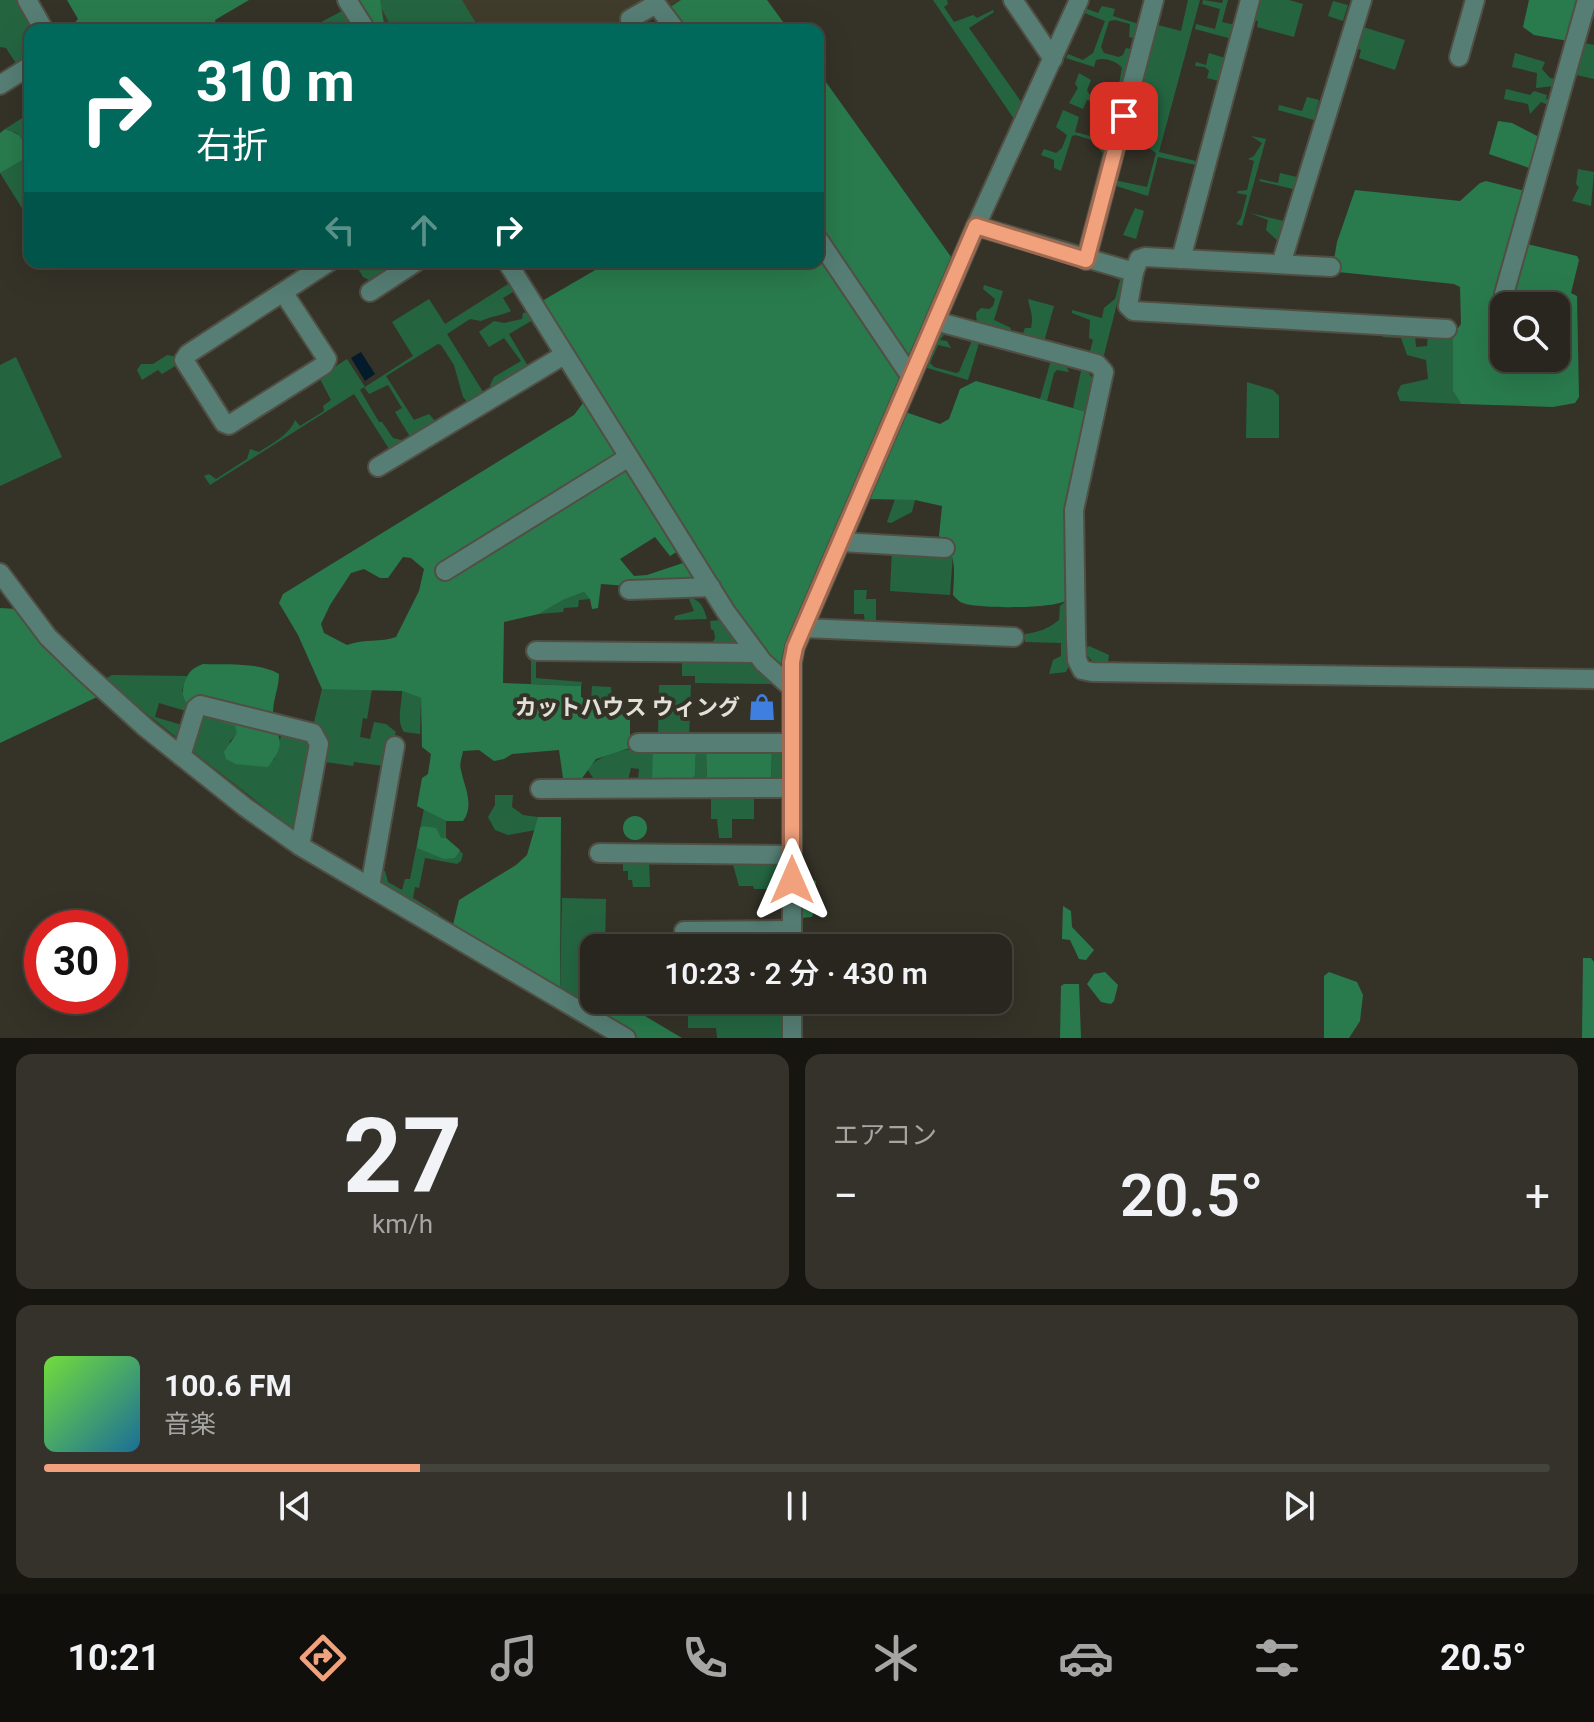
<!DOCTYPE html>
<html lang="ja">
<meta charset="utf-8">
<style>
:root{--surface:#28261e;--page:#34322b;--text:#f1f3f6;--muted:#a5a5a4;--line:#44433c;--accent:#f1a17c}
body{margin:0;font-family:Roboto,"Noto Sans JP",sans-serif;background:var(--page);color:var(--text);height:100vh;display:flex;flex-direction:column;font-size:30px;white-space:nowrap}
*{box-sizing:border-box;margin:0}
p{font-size:26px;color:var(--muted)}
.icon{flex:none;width:44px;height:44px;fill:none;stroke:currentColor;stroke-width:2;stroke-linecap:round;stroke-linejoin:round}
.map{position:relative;height:1038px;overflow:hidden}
.panel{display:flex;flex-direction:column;gap:16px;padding:16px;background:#161510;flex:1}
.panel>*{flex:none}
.hud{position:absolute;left:24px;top:24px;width:800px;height:244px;border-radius:16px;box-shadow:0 8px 32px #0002,0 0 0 2px var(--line);background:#00695c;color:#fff;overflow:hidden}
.buttons{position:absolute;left:1490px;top:292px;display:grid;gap:16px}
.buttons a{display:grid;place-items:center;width:80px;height:80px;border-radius:16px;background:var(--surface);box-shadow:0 8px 32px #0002,0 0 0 2px var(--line);font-size:40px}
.speed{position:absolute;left:24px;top:910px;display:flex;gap:16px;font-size:40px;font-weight:700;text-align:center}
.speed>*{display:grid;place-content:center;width:104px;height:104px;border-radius:50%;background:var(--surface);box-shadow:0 8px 32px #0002,0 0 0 2px var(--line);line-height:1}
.speed .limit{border:12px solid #d22;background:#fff;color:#111}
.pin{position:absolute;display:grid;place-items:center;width:68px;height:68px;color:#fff;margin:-34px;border-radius:16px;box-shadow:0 4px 12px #0006}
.me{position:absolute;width:88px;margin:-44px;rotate:0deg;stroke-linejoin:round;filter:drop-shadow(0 0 6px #0008)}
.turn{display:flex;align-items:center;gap:28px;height:168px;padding:0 40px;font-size:36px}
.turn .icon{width:104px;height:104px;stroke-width:2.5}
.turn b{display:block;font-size:56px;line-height:68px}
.lanes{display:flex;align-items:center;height:76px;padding:0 40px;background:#0003;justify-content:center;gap:40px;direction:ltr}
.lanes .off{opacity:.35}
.big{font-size:60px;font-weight:600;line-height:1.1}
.panel .widget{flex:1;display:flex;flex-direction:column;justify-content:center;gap:12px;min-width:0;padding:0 28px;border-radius:16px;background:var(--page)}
.panel .dial{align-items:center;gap:0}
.dial b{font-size:104px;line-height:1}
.song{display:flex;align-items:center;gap:24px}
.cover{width:96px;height:96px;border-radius:12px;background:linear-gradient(135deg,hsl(100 70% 55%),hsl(200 70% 35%))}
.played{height:8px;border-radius:4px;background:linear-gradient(90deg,var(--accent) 25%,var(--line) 25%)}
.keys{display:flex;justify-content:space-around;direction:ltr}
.heat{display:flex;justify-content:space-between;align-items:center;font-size:44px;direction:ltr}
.panel .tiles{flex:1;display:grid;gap:16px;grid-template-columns:1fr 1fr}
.widget:last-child{grid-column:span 2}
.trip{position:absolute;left:580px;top:934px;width:432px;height:80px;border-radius:16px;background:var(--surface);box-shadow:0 8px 32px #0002,0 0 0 2px var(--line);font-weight:600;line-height:80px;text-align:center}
.menu{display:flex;height:128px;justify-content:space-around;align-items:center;background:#100f0c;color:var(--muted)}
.menu .icon{width:56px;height:56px}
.menu .selected{color:var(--accent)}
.menu b{font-size:36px;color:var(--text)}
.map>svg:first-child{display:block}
.built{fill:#403c2b}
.green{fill:#246540;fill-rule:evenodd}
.forest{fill:#297b4d;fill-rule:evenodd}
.water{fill:#041b2b}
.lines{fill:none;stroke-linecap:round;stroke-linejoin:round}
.minor-casing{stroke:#514f44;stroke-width:22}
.minor{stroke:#567e74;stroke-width:18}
.route-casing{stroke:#9d6951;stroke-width:20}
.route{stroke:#f1a17c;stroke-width:14}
.labels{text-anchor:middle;stroke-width:8;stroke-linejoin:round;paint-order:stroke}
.poi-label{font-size:22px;font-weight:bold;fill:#e1e0d9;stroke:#353328;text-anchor:end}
</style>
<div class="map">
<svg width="1594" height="1038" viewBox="0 0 1594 1038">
<rect width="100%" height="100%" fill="#353328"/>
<!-- built -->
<path class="built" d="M354 0H681L636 30H373Z"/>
<!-- green -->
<g class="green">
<path d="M0 0H21L39 30H30V57L17 65 6 48 0 47Z"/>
<path d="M377 0H462L480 30H393Z"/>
<path d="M933 0H947L948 4 944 7 954 22 973 15 977 18 993 10 994 12 969 28 1022 103 1014 119Z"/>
<path d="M1188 0H1200L1159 152 1196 161V165L1158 157 1148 196 1113 185 1114 180 1147 187 1156 153 1149 148 1158 111 1132 104 1154 24 1181 31Z"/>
<path d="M1203 0 1222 3 1223 0H1228L1222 22 1235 25 1232 39 1195 29 1196 24 1215 29 1220 9 1202 4Z"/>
<path d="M1258 0H1289L1303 4 1294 37 1257 27 1258 21 1253 20Z"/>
<path d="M1333 1 1348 5 1343 21 1328 16Z"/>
<path d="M1102 6 1115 9 1113 16 1142 25 1138 39 1129 37 1130 24 1115 20 1109 21 1101 47 1104 53 1119 57 1123 55 1126 48 1135 50 1118 120 1109 117 1111 108 1108 104 1087 100 1083 109 1069 103 1078 88 1075 84 1079 73 1091 80 1087 90 1089 94 1108 100C1120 92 1119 81 1122 68 1117 61 1104 57 1096 60L1094 67 1066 58 1068 54 1083 60 1093 53 1105 21 1082 12 1085 8 1098 13Z"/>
<path d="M342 11 354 30H306Z"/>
<path d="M643 21 653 30H595L620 22Z"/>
<path d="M1363 27 1405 40 1395 70 1359 58 1361 50 1356 48Z"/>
<path d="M1580 42 1594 45V79L1572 74Z"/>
<path d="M1209 53 1225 58 1219 81 1207 78 1209 71 1205 67 1195 66 1196 62 1206 65Z"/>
<path d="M1515 53 1545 62 1542 69 1550 78 1556 79 1555 86 1536 88 1537 73 1512 67Z"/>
<path d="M1506 89 1530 95 1534 91 1547 95 1546 99 1552 101 1551 106 1541 102 1530 114 1528 104 1504 99Z"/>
<path d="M1307 97 1319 100 1314 120 1278 110 1279 105 1302 111Z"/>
<path d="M1063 110 1079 117 1075 132 1098 138 1104 128 1115 129 1111 141H1106L1103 148 1110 151 1105 156 1092 140 1075 135 1072 136 1061 171 1054 168V160L1041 155 1044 149 1056 153 1062 148 1067 135 1056 127Z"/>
<path d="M30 113V221L0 173 17 133 5 129Z"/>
<path d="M1251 136 1266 139 1242 226 1236 224 1241 218 1247 195 1237 193 1238 191 1247 190 1254 161 1248 159 1254 156 1262 143Z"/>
<path d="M1578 169 1594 172 1591 206 1572 201 1579 187 1576 184Z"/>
<path d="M1280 173 1297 177 1293 189 1259 181 1260 179 1278 183Z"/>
<path d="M1135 208 1144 211 1136 239 1123 235Z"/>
<path d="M1250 213 1284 221 1278 241 1266 230 1268 220Z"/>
<path d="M354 262H404L373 282 363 277Z"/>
<path d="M1111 273 1120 275 1123 280 1103 359 1089 355 1093 340 1089 338 1090 320 1072 313V310L1102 318 1104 308 1115 299 1120 280 1110 276Z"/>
<path d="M511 282 516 290 503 298 511 311C500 316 491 316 481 321L470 319 447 334 485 395 469 404 463 397 454 365 441 345 438 344 386 376 414 420 429 414 438 424 412 440 395 412 402 408 388 385 369 394 364 387 360 390 379 422H382L393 438 401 440 403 445 391 452 354 394 210 485 204 476 209 474 216 479 247 459 250 449 259 452C273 443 290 434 295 420L300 426 324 411 323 406 331 400 319 377 347 359 365 387 413 356 392 322 429 299 445 324Z"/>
<path d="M984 285 1003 291 994 320 1011 328 1009 333 977 324 976 313 981 308 989 309 993 306 995 299 983 289Z"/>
<path d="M1028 299 1054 306 1044 342 1022 336 1025 328H1031C1034 316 1030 310 1028 299Z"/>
<path d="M528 312 533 320 509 334 529 368 492 390 490 385 494 377 521 361 504 338 489 347 479 332 494 321 504 323 522 319 523 313Z"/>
<path d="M939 332H946L940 340 947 341 951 348 938 345 930 363 934 367 956 373 959 372 973 338 980 340 968 380 924 367Z"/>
<path d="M1382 332 1415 334 1416 347 1427 346 1428 334 1453 335V391L1461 404 1400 401 1397 393 1401 385 1428 379 1426 360 1407 355 1401 338 1383 337Z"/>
<path d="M167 355 173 356 177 365 162 374 158 370 142 380 137 370 141 364H153Z"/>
<path d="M16 357 62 457 0 486V365Z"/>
<path d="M1051 360 1065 363 1069 372 1057 370 1054 373 1047 401 1040 399Z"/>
<path d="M1086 370 1094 380 1087 412 1073 408 1081 371Z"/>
<path d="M1247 382 1273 390 1279 396V438H1246Z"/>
<path d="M895 499 915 500 912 512 891 523 887 522Z"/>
<path d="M892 550 953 553 950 595 890 591Z"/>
<path d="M854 590H867L866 599H876V619L873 625H865L864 614H854Z"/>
<path d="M584 592 591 599 579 600 578 607 564 608 563 612 539 614 563 600Z"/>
<path d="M692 598C702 602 704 609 707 619L674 620 675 616 694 611 689 599Z"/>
<path d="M1067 600 1069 666 1066 672 1049 674 1053 660 1061 656V643L1025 642V634C1039 632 1048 629 1059 620L1060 606Z"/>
<path d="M721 620 739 644 711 645 715 638 714 631 711 629 710 621Z"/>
<path d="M1089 646 1109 655 1108 663C1097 667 1089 660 1084 650Z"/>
<path d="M531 654 567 656 570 660H536V678L582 682 581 686 531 684Z"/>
<path d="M743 657 772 684 695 683V676H682V658Z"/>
<path d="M112 675 187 676 182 690 190 709 181 738 176 737 107 682V678ZM159 703 186 711 182 725 155 717Z"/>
<path d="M659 685H691L689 738 658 737Z"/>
<path d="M592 686 611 687 612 702H591Z"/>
<path d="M322 689H372L367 719 363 718 360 737 370 739 374 722 386 724 396 732 384 766 354 762 353 766 319 761 314 722Z"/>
<path d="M402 691 421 698 420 734 404 732C396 720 402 705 402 691Z"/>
<path d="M200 713 235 726 238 733 229 742 274 760 281 736 277 727 313 740 296 832 191 750Z"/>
<path d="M655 747 652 779 638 780 639 769 631 768 628 780 596 782 587 769C603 751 632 748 655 747Z"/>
<path d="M772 747 783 748 786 780 771 783Z"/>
<path d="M696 749 706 750 707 781 690 782 695 775Z"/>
<path d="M711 793H754V819H732V838H719L717 819H711Z"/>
<path d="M495 795H513L512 807 523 815 538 817 536 830 508 835 495 830 488 817 495 805Z"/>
<path d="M424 809 446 821V838L463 854 461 861 457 864 425 858 419 888 415 887 413 898 439 914 438 918 383 886 378 878 380 870 385 871 388 882 402 890 405 879H410Z"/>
<path d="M623 860 649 861 650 887H633L632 880H628V871H623Z"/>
<path d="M732 861 787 863 784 919H781V908L777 906 778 893 773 889H754L753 886H739Z"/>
<path d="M562 898 606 899 605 948H594V1000H605L604 1015 560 990Z"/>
<path d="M755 938H782L786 942 787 948H755Z"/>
<path d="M688 1000H718L719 1013H784L785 1038H717L716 1028H688Z"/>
</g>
<!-- forest -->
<g class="forest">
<path d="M67 0H249L215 20 217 30H74L72 26 78 19Z"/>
<path d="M351 0H380L385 30H370Z"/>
<path d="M681 0H767L789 30H663L674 23 666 10Z"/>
<path d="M1529 0H1579L1568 41 1534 35 1523 27Z"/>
<path d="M818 71 954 261 894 408 940 424 949 419 960 389 976 381 1087 412 1067 600C1056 609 977 609 963 603 959 602 956 598 953 595 954 572 958 553 939 536L942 506 915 500 868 499 788 657 780 666 773 665 688 545 670 556 655 537 620 559 634 576 647 575 683 563 694 581 628 586 601 584 598 608 592 609 590 599 584 592 563 600 539 614 504 622 503 683 581 686V697L591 702H616L630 716V748L596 759 580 781 567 782 563 778 559 750 512 754 504 759 494 761 479 750 463 751C462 757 459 764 461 770 464 786 475 805 463 821H446L417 806 422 778 428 774 431 754 422 747 421 698 402 691 322 689 298 635 279 603 283 594 574 415 583 403 589 387 542 301 609 262H818ZM403 557 411 558 424 569 419 591 396 637C380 643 366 638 347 645L324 633 321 624 330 605 351 573 364 569 380 578H388Z"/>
<path d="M1498 121 1512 123 1541 138 1535 170 1489 154Z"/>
<path d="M5 129C24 135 26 142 22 160L0 173V133Z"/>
<path d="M1486 181 1529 192 1523 243 1577 256 1579 260 1571 293 1577 296 1579 397 1575 403 1553 407 1461 404 1453 391V335L1461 324 1460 287 1454 284 1338 272 1333 265 1337 242 1355 190 1460 201 1480 183ZM1504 306H1556V358H1504Z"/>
<path d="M0 608 17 609 97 697 0 743Z"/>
<path d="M203 664C227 665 259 662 279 674 279 687 273 700 273 713 275 740 290 738 268 767L236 764 226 759 224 752 237 733 235 726C214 718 173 712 185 681 189 671 193 668 203 664Z"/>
<path d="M772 747 771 783 707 781 706 750Z"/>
<path d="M653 749H696L695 775 690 782 652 779Z"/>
<circle cx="635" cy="828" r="12"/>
<path d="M538 817H561L560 989 452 929 459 900 516 865 527 855Z"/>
<path d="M423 826 436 828 441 838H446L460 850 455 858 444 859 417 848 420 828Z"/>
<path d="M802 877 816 881V905L812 917 800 918 798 878Z"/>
<path d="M1063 906 1071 911 1072 927 1094 950 1086 960 1079 959 1070 940 1062 939Z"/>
<path d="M1583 958H1591L1594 962V1038H1582Z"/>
<path d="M1105 972 1118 985 1114 1001 1111 1004 1101 1002 1087 984 1094 974Z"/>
<path d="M1329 972 1357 982 1363 995 1360 1021 1349 1038H1324V976Z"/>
<path d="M1064 984H1079L1081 1038H1060L1061 986Z"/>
<path d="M602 1000H618L682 1038H634L597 1014V1007Z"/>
</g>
<!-- water -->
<path class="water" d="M361 352 375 374 365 381 351 358Z"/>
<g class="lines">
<!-- minor casing -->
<g class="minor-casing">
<g id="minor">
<path d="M27 0 44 30"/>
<path d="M347 0 366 30"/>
<path d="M1013 0 1053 59"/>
<path d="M630 19 656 4 676 30"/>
<path d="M1459 57 1475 0"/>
<path d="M0 85 30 66"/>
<path d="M976 226 1134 272 1139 259 1145 257 1331 267"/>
<path d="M818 239 911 377"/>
<path d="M1181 259 1250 0"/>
<path d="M1086 260 1154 0"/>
<path d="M507 262 726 612 763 662 792 688"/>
<path d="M1281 264 1362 0"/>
<path d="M1134 272 1128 306 1133 311 1447 329"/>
<path d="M283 292 327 359 324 365 229 425 224 423 184 360 188 354 329 262"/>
<path d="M370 292 416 262"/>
<path d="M1504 294 1587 0"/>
<path d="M935 321 1097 364 1104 372 1074 510 1076 640 1077 660 1082 670 1092 672 1594 679"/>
<path d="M378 467 564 355"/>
<path d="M841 542 945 548"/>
<path d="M445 571 629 457"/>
<path d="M0 573 48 637 82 670 146 728 245 807 300 846 626 1038"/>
<path d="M629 590 711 587"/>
<path d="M804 628 1014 637"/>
<path d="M536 651 756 653"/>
<path d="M638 743H792"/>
<path d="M181 756 196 708 200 705 313 733 319 744 300 846"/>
<path d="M540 789 792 788"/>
<path d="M599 853 792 855"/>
<path d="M370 887 395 746"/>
<path d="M684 931 792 930"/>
<path d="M792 948V662L795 647 976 226 1079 0"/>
<path d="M792 1000V1038"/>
</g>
</g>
<!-- minor -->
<use href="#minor" class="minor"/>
</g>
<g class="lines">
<!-- route casing -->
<g class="route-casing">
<path id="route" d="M792 880V662L795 647 976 226 1086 260 1124 116"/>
</g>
<!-- route -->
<use href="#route" class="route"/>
</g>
<!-- icons -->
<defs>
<g id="shop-bare" transform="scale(2.16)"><path d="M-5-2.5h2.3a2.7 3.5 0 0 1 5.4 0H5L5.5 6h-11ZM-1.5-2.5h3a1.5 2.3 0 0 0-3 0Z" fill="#3f7fe0" stroke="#353328" stroke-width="2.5" paint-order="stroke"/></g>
</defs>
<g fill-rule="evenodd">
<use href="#shop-bare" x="762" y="707"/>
</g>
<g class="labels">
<!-- poi labels -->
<g class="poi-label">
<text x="740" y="715">カットハウス ウィング</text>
</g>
</g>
</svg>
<div class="buttons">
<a><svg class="icon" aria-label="search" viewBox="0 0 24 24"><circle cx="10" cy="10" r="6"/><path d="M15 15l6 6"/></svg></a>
</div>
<div class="speed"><div class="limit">30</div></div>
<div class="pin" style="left:1124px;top:116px;background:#d93025"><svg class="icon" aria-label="arrive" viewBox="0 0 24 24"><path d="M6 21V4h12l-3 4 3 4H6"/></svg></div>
<svg class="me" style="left:792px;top:880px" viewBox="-20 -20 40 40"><path d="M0-17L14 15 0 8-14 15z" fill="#f1a17c" stroke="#fff" stroke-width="4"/></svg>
<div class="trip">10:23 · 2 分 · 430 m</div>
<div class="hud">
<div class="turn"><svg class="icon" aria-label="right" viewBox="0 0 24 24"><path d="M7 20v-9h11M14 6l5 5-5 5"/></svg><div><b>310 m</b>右折</div></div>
<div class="lanes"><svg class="icon off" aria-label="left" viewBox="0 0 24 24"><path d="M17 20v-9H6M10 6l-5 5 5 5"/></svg><svg class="icon off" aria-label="ahead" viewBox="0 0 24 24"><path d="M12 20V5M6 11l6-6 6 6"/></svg><svg class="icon" aria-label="right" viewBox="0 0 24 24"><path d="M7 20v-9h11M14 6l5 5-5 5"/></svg></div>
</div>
</div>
<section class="panel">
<div class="tiles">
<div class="widget dial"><b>27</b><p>km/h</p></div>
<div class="widget"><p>エアコン</p>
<div class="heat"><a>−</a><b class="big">20.5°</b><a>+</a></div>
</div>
<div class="widget">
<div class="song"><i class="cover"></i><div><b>100.6 FM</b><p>音楽</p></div></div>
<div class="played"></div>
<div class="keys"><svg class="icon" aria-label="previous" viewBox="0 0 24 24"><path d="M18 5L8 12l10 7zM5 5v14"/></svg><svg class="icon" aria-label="pause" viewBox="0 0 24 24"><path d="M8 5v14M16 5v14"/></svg><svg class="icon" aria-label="next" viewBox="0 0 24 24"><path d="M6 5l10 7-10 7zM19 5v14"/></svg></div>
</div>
</div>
</section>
<nav class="menu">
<b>10:21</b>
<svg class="icon selected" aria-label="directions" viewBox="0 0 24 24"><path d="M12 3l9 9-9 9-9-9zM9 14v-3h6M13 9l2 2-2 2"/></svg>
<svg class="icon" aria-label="music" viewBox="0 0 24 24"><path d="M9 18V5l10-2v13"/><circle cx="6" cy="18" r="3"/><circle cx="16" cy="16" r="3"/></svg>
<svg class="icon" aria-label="phone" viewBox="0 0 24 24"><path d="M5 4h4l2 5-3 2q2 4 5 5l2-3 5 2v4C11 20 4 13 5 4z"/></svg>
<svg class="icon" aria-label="climate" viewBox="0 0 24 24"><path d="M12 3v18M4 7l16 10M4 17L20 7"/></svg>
<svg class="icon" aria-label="car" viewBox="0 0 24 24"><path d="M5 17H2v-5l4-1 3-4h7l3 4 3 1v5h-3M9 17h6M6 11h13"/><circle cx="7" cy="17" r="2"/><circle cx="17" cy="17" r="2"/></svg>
<svg class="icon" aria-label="filters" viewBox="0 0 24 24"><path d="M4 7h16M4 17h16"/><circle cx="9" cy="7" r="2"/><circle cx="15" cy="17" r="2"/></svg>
<b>20.5°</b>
</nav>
